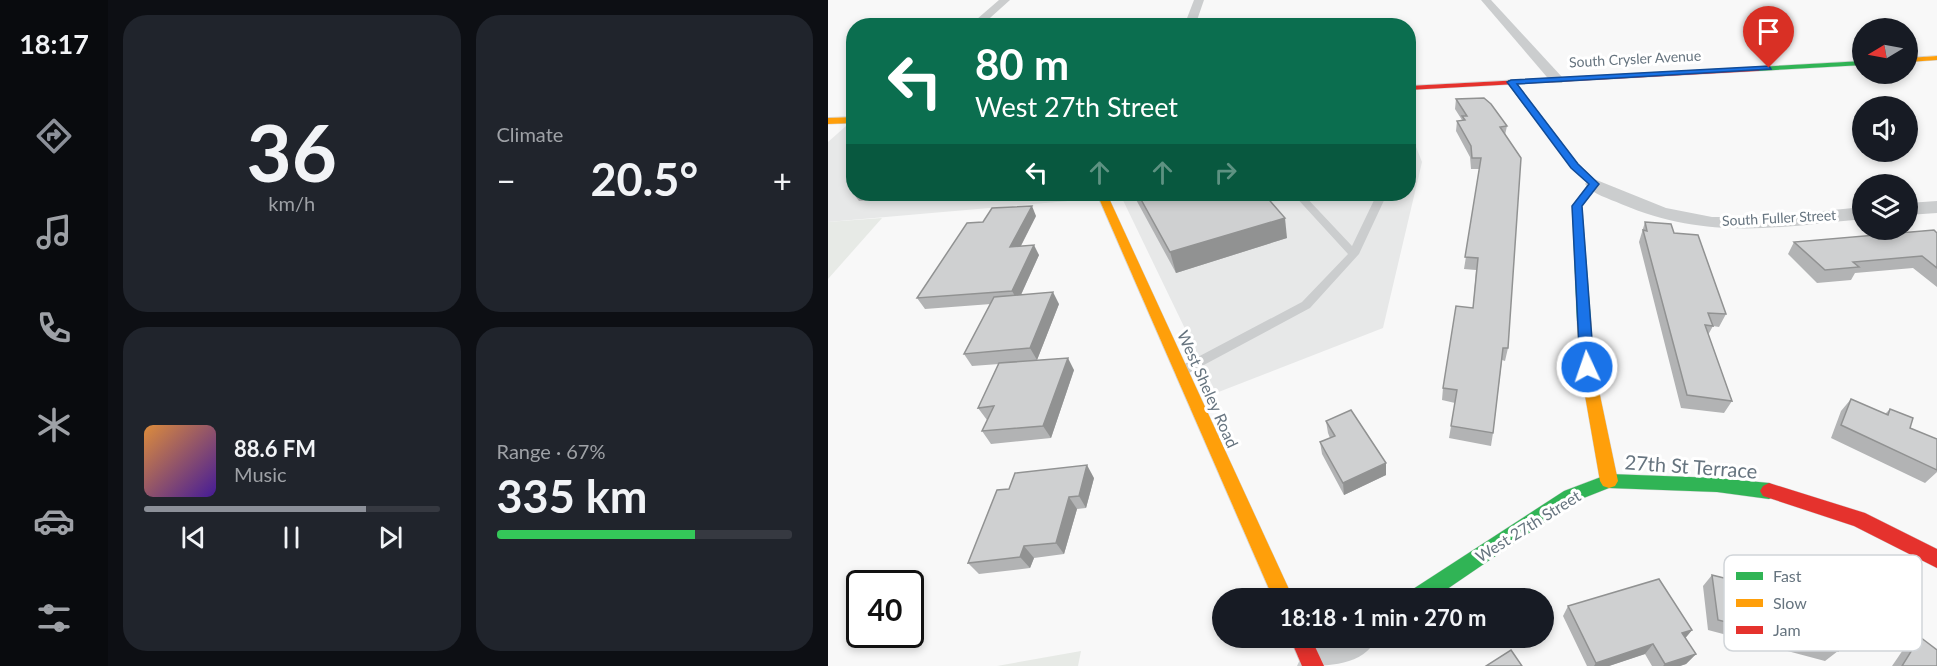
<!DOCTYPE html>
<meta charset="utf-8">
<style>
:root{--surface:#171b24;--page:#20242c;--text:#f1f3f6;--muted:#9ea1a6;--line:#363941;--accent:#8c9099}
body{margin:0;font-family:Lato,sans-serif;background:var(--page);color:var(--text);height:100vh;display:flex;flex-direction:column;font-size:22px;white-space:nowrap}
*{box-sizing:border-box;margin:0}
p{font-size:20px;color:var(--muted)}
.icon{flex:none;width:33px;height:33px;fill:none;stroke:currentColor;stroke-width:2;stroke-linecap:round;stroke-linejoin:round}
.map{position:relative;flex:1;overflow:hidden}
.panel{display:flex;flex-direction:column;gap:15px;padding:15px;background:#0d0f14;width:720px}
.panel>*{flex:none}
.guide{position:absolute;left:18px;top:18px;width:570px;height:183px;border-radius:24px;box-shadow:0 3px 9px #0003;background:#0b6e4f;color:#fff;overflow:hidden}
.needle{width:39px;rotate:260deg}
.buttons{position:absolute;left:1024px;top:18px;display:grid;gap:12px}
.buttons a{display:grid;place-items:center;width:66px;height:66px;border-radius:50%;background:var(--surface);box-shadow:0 3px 9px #0003;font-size:30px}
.speed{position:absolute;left:18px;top:570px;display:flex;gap:12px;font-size:30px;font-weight:700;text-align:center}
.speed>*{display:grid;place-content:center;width:78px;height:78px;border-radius:50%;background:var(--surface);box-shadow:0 3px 9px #0003;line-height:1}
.speed .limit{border:3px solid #111;border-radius:9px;background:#fff;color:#111}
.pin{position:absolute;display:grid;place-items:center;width:51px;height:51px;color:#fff;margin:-62px -26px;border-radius:50% 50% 50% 0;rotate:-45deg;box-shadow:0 0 6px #0007}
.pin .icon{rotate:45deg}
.me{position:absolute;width:66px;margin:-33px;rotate:357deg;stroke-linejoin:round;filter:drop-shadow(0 0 4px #0008)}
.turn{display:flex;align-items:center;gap:21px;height:126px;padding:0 30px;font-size:27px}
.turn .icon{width:78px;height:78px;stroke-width:2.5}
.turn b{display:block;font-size:42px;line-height:51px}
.lanes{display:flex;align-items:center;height:57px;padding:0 30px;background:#0003;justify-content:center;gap:30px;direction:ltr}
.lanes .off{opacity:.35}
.big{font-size:45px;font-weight:700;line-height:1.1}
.panel .card{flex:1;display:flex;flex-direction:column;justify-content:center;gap:9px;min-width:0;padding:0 21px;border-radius:24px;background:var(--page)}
.panel .dial{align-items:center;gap:0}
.dial b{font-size:78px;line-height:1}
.song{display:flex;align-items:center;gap:18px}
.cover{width:72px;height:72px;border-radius:9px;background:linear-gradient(135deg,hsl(30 70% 55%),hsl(260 70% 35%))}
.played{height:6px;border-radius:3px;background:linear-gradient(90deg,var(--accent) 75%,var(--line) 75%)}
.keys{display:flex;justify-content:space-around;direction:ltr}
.heat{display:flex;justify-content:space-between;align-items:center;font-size:33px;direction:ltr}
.charge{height:9px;border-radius:4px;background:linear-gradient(90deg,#34c759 67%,var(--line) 0)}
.panel .tiles{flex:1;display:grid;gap:15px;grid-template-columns:repeat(2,1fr)}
.trip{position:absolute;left:384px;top:588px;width:342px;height:60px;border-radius:30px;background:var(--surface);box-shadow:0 3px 9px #0003;font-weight:700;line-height:60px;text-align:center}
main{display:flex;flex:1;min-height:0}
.menu{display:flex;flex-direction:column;width:108px;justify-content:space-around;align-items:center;background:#090b0e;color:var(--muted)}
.menu .icon{width:42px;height:42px}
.menu .active{color:var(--accent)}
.menu b{font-size:27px;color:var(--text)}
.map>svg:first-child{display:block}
.built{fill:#e7e8e8}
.green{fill:#e7eae6}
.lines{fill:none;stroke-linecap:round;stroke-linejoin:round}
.fast-casing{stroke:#d4d5d6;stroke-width:1}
.slow-casing{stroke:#d4d5d6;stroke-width:1}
.jam-casing{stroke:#d4d5d6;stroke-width:1}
.lane{fill:#cbcdce;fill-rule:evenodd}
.street{fill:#cbcdce;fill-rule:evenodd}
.fast{fill:#30b455;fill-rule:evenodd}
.slow{fill:#ff9f0a;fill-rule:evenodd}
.jam{fill:#e5322d;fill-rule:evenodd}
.wall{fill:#b2b3b4}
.shaded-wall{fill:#919292}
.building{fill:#cfd0d1;stroke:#919292;stroke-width:1.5}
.route{fill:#1a73e8;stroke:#114b97;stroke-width:1.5}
.labels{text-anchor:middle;stroke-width:6;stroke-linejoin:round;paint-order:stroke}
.far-street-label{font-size:14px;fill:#66747f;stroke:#fff}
.street-label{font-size:16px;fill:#66747f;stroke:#fff}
.near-street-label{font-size:20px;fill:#66747f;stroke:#fff}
.key{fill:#fff;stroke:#d1d5d9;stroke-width:1.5}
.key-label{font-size:16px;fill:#66747f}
</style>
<main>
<nav class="menu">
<b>18:17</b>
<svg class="icon active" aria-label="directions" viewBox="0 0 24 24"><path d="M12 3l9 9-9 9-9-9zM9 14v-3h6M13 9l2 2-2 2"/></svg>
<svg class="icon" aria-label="music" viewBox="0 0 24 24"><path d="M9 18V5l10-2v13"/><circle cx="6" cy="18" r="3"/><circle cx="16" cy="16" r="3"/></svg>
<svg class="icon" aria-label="phone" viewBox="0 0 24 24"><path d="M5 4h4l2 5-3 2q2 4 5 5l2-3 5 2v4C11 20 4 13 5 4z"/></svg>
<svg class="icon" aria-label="climate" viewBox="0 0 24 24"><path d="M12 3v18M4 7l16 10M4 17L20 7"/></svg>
<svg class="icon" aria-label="car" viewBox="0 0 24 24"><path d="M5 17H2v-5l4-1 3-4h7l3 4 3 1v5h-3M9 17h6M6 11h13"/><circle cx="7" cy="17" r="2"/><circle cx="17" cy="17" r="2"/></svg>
<svg class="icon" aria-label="filters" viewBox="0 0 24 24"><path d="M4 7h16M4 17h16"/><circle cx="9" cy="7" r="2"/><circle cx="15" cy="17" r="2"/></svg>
</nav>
<section class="panel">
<div class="tiles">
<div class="card dial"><b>36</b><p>km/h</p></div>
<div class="card"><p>Climate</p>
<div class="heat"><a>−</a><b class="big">20.5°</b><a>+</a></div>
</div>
<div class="card">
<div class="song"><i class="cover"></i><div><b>88.6 FM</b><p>Music</p></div></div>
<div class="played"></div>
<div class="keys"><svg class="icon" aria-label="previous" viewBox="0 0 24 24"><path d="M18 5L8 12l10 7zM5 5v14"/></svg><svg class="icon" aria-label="pause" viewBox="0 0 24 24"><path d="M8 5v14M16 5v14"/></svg><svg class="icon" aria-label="next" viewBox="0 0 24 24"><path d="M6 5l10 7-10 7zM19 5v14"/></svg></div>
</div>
<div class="card"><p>Range · 67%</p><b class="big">335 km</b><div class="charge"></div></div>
</div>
</section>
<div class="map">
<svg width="1109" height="666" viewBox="0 0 1109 666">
<rect width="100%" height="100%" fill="#f8f8f8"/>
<!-- built -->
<g class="built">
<path d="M18 126H25L26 194H260L263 199 0 222V142Z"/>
<path d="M581 129 594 162 555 328 388 393 292 194H580Z"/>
</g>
<!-- green -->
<g class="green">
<path d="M54 218 0 279V222Z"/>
<path d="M253 651 250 666H169Z"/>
</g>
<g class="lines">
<!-- fast casing -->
<g class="fast-casing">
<g id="fast">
<path d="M1035 61V65L930 71 926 69 930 67Z"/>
<path d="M680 80H686L750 164 771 184 754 206 763 321 761 324 756 325 749 321 744 206 761 184 744 168 680 84Z"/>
<path d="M781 474 889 478 941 483 947 486 950 491 947 496 941 499 889 492 781 488 748 501 606 598H579L582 591 736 491Z"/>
</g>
</g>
<!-- slow casing -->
<g class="slow-casing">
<g id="slow">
<path d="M1109 56V60L1080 62V58Z"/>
<path d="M26 117V123L0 124V118Z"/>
<path d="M269 194H279L465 598H445Z"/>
<path d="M756 317 763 321 766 367 790 481 787 486 781 488 775 486 772 481 752 367 749 321Z"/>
</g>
</g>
<!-- jam casing -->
<g class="jam-casing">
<g id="jam">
<path d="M933 67 934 69 930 71 580 90V86Z"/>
<path d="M941 483 1037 513 1109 549V568L1026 526 935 496 932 491 935 486Z"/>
<path d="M462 638H483L496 666H474Z"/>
</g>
</g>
<!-- lane -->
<path class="lane" d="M465 194H475L524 246 549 194H559L531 254 482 308 359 374H349L348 371 349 368 474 302 520 254Z"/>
<!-- street -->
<g class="street">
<path d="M171 0H182L153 26H141Z"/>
<path d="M366 0H376L367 26H356Z"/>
<path d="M653 0H663L734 77 736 80 734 83H724Z"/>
<path d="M766 179 838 208 884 217H935L1035 207V219C946 228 879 240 793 204 782 199 764 194 757 184L760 180Z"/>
<path d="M1109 201V213L1080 215V203Z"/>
<path d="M498 638H549C535 666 501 666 469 666L475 653Z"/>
</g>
<!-- fast -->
<use href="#fast" class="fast"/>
<!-- slow -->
<use href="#slow" class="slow"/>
<!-- jam -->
<use href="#jam" class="jam"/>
</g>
<!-- wall -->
<g class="wall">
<path d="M628 99 679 126 677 135 680 348 677 361 674 360 665 433 663 446 621 438 627 403 614 400 615 388 645 308 648 270 636 269 652 169H643L642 157 628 131 629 121H634V120L627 109Z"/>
<path d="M26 192V194H79L76 198 31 201 25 193Z"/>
<path d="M305 194H436L459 238 348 273Z"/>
<path d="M208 216 193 246 211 255 193 295 231 304 209 360 246 370 223 438 163 444 154 431 160 420H159L150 408 171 364 144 366 136 354 163 304 97 309 89 298Z"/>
<path d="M817 222 846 233 898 314 891 327 885 326 880 335 904 401 896 413 853 408 811 242Z"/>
<path d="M1109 233V287L1085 268 1027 273 1023 280 989 283 960 254 966 242Z"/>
<path d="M1023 399 1057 414 1062 409 1082 428 1109 439V472L1097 483 1003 438 1013 411Z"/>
<path d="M498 421 558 475 516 495 494 454 492 442 502 438 500 433Z"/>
<path d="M266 478 258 508 249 509 236 554 206 558 202 568 151 574 140 563Z"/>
<path d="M907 571 1010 651 997 661 880 630 875 586 884 575 901 579Z"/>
<path d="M740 606 864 630 857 638 868 654 858 664 852 666H824L817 654 781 666H759L735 616Z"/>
<path d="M1092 637 1109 666H1064L1077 647Z"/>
</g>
<!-- shaded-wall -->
<g class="shaded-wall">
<path d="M73 194H79L76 198Z"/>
<path d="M204 206 208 216 187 257 182 247Z"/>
<path d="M457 218 459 238 348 273 342 252Z"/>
<path d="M206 245 211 255 190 301 184 291Z"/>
<path d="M225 292 231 304 209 360 202 348Z"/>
<path d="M240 358 246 370 223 438 215 426Z"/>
<path d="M558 463V475L516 495 515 483Z"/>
<path d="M259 465 266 478 258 508 251 496Z"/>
<path d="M241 497 249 509 236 554 228 543Z"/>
<path d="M196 546 206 558 202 568 192 557Z"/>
<path d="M864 630 855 641 854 633Z"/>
<path d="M825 644 817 654 781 666H766L768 663Z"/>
<path d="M868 654 858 664 852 666H835L837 664Z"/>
</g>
<!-- building -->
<g class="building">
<path d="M656 98 663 104 679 126 672 127 693 158 680 348H675L665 433 623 426 629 390 615 388 628 306 645 308 650 258 637 257 653 158H644L643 146 629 121 637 120 634 116H639L628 99Z"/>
<path d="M310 194H436L457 218 342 252Z"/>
<path d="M204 206 182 247 206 245 184 291 89 298 139 223 155 222 164 208Z"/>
<path d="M817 222 843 224 846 233 870 235 898 314 880 313 885 326 877 325 904 401 859 395 815 230 819 231Z"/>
<path d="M1106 230 1109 233V268L1094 256 1025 262 1031 267 997 270 966 242Z"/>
<path d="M225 292 202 348 136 354 166 297Z"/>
<path d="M240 358 215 426 154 431 166 406 150 408 171 363Z"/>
<path d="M1023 399 1060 415 1062 409 1085 418 1082 428 1109 439V470L1013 425Z"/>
<path d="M523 410 558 463 515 483 492 442 507 436 498 421Z"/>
<path d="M259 465 251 496 241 497 228 543 196 546 192 557 140 563 169 490 181 489 187 473Z"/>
<path d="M907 571 996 593 1010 651 890 620 884 575 908 581Z"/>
<path d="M831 579 864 630 854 633 868 654 837 664 825 644 768 663 740 606Z"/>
<path d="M1092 637 1109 650V666H1074Z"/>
<path d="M683 650 694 666H658Z"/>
</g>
<!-- route -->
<path class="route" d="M941 66 943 69 689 84 750 164 771 184 754 206 766 367 759 372 754 370 752 367 744 206 761 184 743 168 679 82 683 80Z"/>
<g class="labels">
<!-- far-street labels -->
<g class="far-street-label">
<text transform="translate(807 59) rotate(-3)" y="5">South Crysler Avenue</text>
<text transform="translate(951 218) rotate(-3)" y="5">South Fuller Street</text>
</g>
<!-- street labels -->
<g class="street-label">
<text transform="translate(380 389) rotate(66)" y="6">West Sheley Road</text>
<text transform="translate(700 526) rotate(-32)" y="6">West 27th Street</text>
</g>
<!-- near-street labels -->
<g class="near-street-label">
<text transform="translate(863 467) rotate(4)" y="7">27th St Terrace</text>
</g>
</g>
<!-- legend -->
<rect x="896" y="555" width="198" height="96" rx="9" class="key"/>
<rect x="908" y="572" width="27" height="8" fill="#30b455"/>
<rect x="908" y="599" width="27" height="8" fill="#ff9f0a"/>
<rect x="908" y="626" width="27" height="8" fill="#e5322d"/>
<g class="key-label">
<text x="945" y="582">Fast</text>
<text x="945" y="609">Slow</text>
<text x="945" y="636">Jam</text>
</g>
</svg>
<div class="buttons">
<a><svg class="needle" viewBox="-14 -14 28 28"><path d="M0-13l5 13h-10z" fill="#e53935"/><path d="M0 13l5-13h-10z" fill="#9ea1a6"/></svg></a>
<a><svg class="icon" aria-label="sound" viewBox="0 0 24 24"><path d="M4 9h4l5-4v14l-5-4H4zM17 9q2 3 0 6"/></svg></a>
<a><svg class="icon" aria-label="layers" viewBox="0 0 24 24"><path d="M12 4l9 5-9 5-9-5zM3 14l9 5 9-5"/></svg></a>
</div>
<div class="speed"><div class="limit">40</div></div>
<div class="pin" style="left:941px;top:68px;background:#d93025"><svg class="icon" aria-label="arrive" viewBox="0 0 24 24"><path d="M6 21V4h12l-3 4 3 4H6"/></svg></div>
<svg class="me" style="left:759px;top:367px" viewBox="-20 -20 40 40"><circle r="17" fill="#1a73e8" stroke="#fff" stroke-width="3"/><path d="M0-11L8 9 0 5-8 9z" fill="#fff"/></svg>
<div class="trip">18:18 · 1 min · 270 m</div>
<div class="guide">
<div class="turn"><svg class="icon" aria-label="left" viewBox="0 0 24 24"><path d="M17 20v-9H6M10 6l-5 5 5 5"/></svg><div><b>80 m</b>West 27th Street</div></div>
<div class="lanes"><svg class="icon" aria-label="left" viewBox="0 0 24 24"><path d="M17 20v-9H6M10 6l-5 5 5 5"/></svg><svg class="icon off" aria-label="ahead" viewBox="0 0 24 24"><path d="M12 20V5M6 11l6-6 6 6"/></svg><svg class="icon off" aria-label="ahead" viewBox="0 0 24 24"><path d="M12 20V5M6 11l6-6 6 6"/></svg><svg class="icon off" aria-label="right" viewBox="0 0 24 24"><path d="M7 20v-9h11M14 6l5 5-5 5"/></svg></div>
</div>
</div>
</main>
